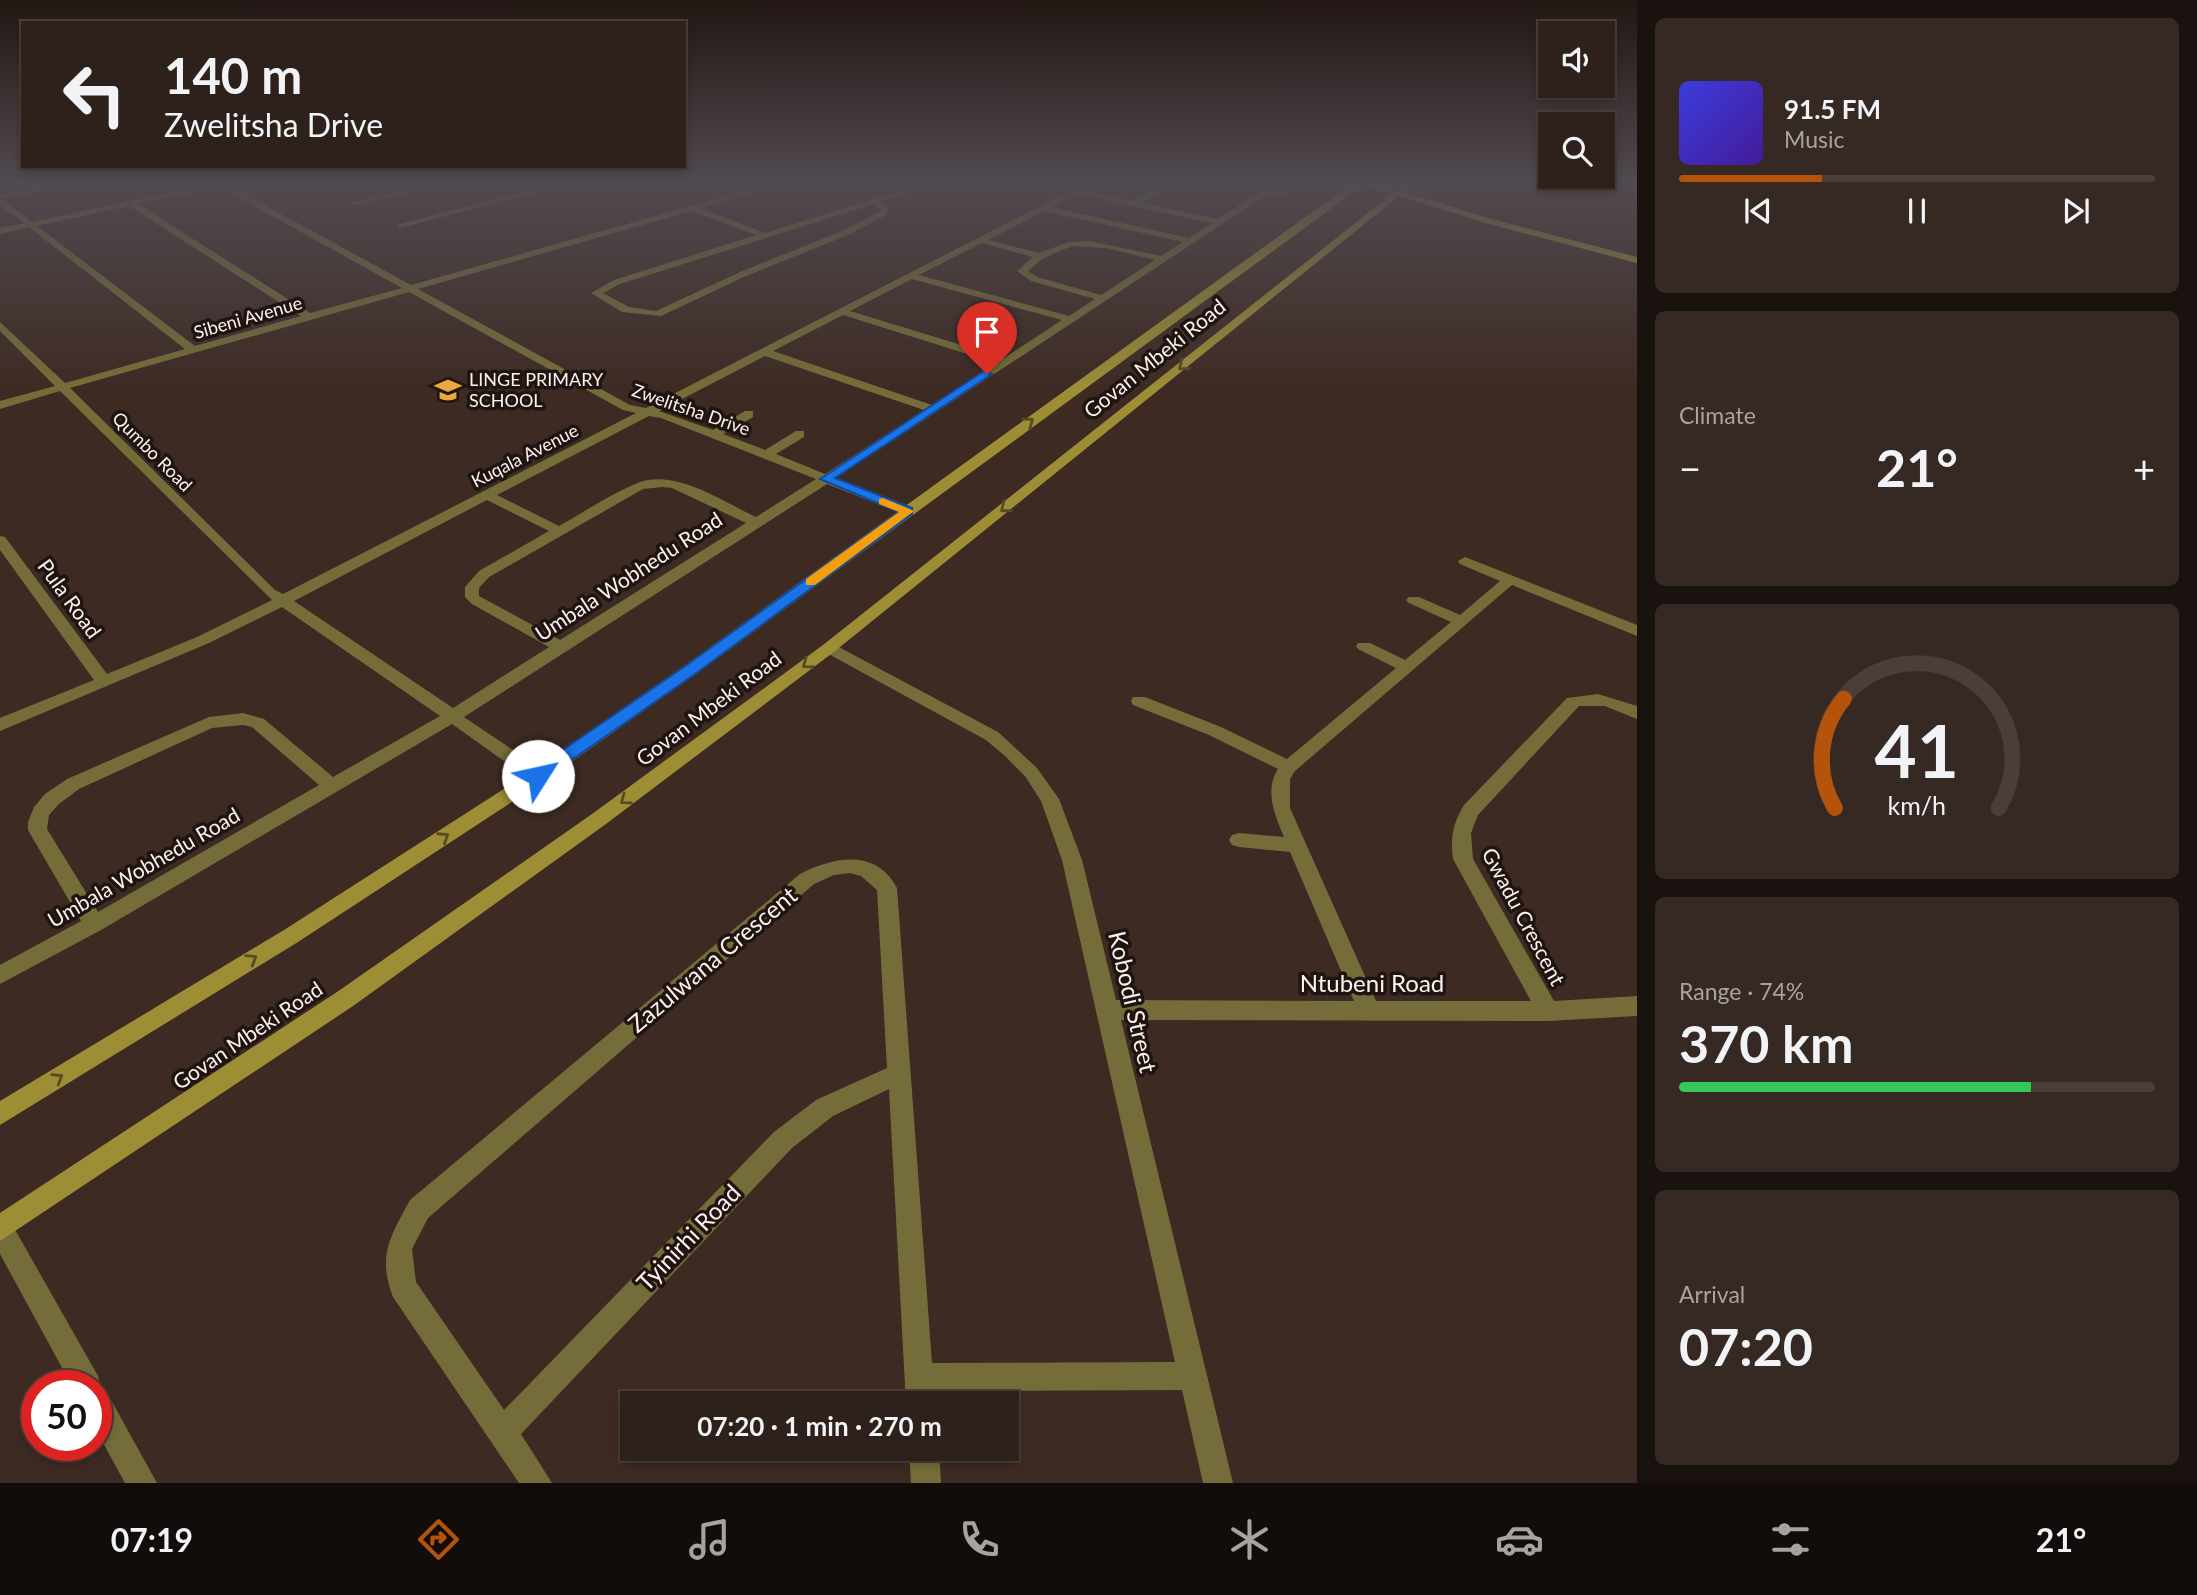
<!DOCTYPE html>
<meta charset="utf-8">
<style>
:root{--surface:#2e201a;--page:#362823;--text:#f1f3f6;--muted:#a7a3a2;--line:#493e39;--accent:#b45309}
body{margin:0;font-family:Lato,sans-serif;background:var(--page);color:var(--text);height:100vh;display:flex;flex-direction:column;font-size:26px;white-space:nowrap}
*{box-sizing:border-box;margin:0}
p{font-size:23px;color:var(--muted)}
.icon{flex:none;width:38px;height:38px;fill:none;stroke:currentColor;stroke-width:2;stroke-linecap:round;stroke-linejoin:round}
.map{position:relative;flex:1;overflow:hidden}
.side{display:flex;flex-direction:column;gap:18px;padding:18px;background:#19120e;width:560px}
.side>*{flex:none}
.banner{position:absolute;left:21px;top:21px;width:665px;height:147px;border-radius:0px;box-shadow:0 4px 10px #0003,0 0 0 2px var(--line);background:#2e201a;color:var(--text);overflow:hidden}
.tools{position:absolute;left:1538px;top:21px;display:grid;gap:14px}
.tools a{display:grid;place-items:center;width:77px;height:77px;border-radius:0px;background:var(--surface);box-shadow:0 4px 10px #0003,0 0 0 2px var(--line);font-size:35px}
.speed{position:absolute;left:21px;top:1370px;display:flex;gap:14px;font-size:35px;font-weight:700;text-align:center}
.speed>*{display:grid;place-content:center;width:91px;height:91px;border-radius:50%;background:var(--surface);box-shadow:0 4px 10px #0003,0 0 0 2px var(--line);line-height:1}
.speed .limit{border:10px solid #d22;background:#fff;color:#111}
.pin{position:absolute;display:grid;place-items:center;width:60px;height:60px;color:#fff;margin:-72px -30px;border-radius:50% 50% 50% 0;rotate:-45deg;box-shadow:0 0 7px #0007}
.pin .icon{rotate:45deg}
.me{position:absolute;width:77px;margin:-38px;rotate:55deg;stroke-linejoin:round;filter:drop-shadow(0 0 5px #0008)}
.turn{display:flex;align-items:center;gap:24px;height:147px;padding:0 28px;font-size:32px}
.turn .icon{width:91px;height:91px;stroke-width:2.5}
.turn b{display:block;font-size:49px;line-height:60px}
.big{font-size:52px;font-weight:700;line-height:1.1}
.side .widget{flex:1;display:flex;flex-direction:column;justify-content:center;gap:10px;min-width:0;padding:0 24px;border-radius:10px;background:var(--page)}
.side .dial{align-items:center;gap:0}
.dial svg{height:182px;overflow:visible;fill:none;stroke:var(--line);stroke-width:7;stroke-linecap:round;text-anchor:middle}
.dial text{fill:var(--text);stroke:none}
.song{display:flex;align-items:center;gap:21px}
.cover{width:84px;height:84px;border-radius:10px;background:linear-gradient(135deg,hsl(240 70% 55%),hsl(260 70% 35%))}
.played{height:7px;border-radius:4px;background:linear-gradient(90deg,var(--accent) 30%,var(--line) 30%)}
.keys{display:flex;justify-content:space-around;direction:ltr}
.heat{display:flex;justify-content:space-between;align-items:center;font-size:38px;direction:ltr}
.charge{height:10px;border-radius:5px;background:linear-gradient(90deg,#34c759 74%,var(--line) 0)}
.trip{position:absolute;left:620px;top:1391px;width:399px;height:70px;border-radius:0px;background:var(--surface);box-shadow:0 4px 10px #0003,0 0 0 2px var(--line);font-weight:700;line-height:70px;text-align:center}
.tab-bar{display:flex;height:112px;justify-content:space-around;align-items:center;background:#120d0a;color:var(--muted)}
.tab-bar .icon{width:49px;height:49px}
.tab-bar .active{color:var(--accent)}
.tab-bar b{font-size:32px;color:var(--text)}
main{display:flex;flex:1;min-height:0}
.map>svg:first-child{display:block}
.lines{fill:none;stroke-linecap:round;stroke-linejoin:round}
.minor{fill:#756d39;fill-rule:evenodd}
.secondary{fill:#9d8e36;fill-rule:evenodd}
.oneway{stroke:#574b22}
.route{fill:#1a73e8;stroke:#114b97;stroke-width:2}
.slow{fill:#f59e0b}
.labels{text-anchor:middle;stroke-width:7;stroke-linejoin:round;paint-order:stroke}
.far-street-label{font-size:18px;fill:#fef1ec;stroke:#1e1512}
.far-poi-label{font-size:18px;fill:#fef1ec;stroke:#1e1512;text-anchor:start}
.street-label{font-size:21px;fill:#fef1ec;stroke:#1e1512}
.near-street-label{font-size:24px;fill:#fef1ec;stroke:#1e1512}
</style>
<main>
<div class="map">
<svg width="1637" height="1483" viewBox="0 0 1637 1483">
<rect width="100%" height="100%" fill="#3d2a23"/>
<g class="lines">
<!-- minor -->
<g class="minor">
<path d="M59 181H70L57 188 2 199 32 222 213 183 211 181 230 183 228 185 411 285 729 195 694 181C710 181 722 192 737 193 752 194 773 181 791 181L700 208 765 233 930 181H942L881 202 889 208 886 215 848 235 746 276 661 316 622 312 591 293 614 280 756 235 691 211 418 289 630 405 646 408 1089 181H1099L1083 190 1134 201 1169 181H1179L1143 203 1218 219 1260 192 1210 181H1226L1291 195 1287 197 1268 194 836 478 913 508V514H903L827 484 464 717 544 771 547 776 544 781H532L452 724 101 930 0 984V965L81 921 28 830V822L34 807 45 794 67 779 209 717 243 713 264 719 333 777 440 716 282 607 209 643 0 731V718L94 680 0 550V536L5 537 107 674 197 637 272 600 60 391 0 409V401L55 386 0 331V322L65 383 185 349 29 227 0 234V228L24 223 0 205V195ZM220 187 402 288 310 313 138 204ZM1076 194 1212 223 1189 238 1051 207ZM874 204 881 209 879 212 842 231 740 272 656 311 629 307 603 293 620 284ZM129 206 301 316 195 346 37 226ZM1044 211 1183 242 1161 256 1089 241 1069 242 1039 253 988 240ZM982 243 1033 257 1017 271 1031 281 1095 299 1069 316 919 275ZM1072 246 1106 248 1155 260 1101 295 1037 277 1028 271 1042 259ZM912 279 1062 320 1004 358 850 311ZM409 292 623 410 636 413 283 594 275 590 70 388ZM843 315 996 363 932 405 773 351ZM765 356 924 410 825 474 776 454 804 437V431H796L765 450 723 434 753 417V411H745L713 430 659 411ZM649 416 661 418 816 479 756 517C721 501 674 467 635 484 609 495 584 512 559 526L497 495ZM662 487 672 488 746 523 560 640 479 596V588L489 577 643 489ZM487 500 549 531 479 571 465 587V597L472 604 549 647 453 708 294 601ZM243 725 252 727 319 785 98 912 47 829 49 815 59 804 79 789 212 728Z"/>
<path d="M440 181H454L355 205 351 203Z"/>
<path d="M566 181H579L400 228 396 225Z"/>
<path d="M1465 557 1637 625V636L1512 585 1295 771 1290 779V808L1376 1001H1531L1453 859C1450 838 1453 823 1464 805L1567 698 1598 694 1637 706V719L1605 706H1579L1478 815 1471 833 1473 859 1554 1001 1637 996V1016L1548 1021 1121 1020 1233 1483H1203L1182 1390 935 1391V1404H906L889 1089 833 1116 792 1148 521 1434 552 1483H519L393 1297C377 1256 391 1235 410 1200L800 874C833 857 876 848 897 888L932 1363 1175 1362 1062 860 1041 801 1025 776 1005 756 986 740 823 651 821 648 823 645H835L998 732 1037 768 1059 799 1082 860 1116 1000 1354 1001 1290 852 1239 847 1232 845 1229 840 1232 835 1239 833 1284 837C1275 815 1264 791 1278 769L1209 735 1133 705 1131 701 1133 697H1145L1221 727 1287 759 1396 668 1358 649 1356 646 1358 643H1370L1405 660 1451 622 1409 603 1406 600 1409 597H1419L1460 615 1500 581 1460 564 1458 561ZM850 873 861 876 877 890 887 1068 816 1100 774 1132 504 1410 416 1282 412 1249 428 1218 814 884 834 875Z"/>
<path d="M0 1215 9 1219 98 1376 101 1389 106 1391 157 1483H125L96 1430V1386H72L0 1254Z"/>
<path d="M909 1449H939L941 1483H911Z"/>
</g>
<!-- secondary -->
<path class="secondary" d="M1355 181H1367L1397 190 1408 181H1417L1404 192 1488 218 1637 257V263L1482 222 1399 196 835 651 606 824 353 1006 0 1241V1213L337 992 592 814 823 645 1392 194 1363 185 696 674 544 781 298 942 0 1125V1101L284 930 532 771 684 666Z"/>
</g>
<!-- one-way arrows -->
<defs><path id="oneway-chevron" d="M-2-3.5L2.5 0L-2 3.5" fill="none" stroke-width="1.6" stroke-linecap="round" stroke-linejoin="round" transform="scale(1.75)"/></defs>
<g class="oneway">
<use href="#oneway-chevron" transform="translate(1183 366) rotate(141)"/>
<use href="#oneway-chevron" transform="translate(1029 422) rotate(-36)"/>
<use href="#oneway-chevron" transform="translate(1005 508) rotate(141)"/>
<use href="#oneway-chevron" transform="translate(807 664) rotate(143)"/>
<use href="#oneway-chevron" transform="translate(625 800) rotate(143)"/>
<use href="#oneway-chevron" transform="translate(444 837) rotate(-33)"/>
<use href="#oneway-chevron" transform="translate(252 959) rotate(-32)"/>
<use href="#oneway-chevron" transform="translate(58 1078) rotate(-31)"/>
</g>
<!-- sky -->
<linearGradient id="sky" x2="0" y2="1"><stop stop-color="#221713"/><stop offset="0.47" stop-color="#514a50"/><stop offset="1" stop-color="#514a50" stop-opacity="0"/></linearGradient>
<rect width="1637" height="389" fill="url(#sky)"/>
<!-- route -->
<path class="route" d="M984 371 992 374 835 478 912 508V514L695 674 543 780H532L529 776 532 771 684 667 899 512 820 479Z"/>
<!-- slow -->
<path class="slow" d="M883 498 914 511 815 585H806V579L899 512 879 504V499Z"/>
<!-- icons -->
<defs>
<g id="school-bare" transform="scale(2.1)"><path d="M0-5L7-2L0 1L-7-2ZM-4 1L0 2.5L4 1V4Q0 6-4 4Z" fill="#f0a63e" stroke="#1e1512" stroke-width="2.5" paint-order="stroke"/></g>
</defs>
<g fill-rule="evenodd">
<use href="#school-bare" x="448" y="390"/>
</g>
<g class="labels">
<!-- far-street labels -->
<g class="far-street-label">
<text transform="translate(248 318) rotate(-16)" y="6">Sibeni Avenue</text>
<text transform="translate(691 410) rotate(19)" y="6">Zwelitsha Drive</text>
<text transform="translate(152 452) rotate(45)" y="6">Qumbo Road</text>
<text transform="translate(525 456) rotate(-27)" y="6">Kuqala Avenue</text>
</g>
<!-- far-poi labels -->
<g class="far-poi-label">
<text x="469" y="386">LINGE PRIMARY<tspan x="469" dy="21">SCHOOL</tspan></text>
</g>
<!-- street labels -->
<g class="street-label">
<text transform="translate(1155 359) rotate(-39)" y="7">Govan Mbeki Road</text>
<text transform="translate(629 577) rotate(-33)" y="7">Umbala Wobhedu Road</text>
<text transform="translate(69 599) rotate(54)" y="7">Pula Road</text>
<text transform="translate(709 709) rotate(-37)" y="7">Govan Mbeki Road</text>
<text transform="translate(144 868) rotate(-30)" y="7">Umbala Wobhedu Road</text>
<text transform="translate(1523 917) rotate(62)" y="7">Gwadu Crescent</text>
<text transform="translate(248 1036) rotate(-34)" y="7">Govan Mbeki Road</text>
</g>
<!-- near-street labels -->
<g class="near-street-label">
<text transform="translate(713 960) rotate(-40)" y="8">Zazulwana Crescent</text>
<text x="1372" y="992">Ntubeni Road</text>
<text transform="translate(1132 1002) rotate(77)" y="8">Kobodi Street</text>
<text transform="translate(689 1238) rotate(-46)" y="8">Tyinirhi Road</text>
</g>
</g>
</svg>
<div class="tools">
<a><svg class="icon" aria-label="sound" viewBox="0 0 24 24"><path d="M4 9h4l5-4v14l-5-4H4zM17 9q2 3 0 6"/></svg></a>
<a><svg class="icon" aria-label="search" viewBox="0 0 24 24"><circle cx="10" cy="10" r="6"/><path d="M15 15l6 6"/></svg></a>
</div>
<div class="speed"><div class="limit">50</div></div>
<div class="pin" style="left:987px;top:374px;background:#d93025"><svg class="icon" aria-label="arrive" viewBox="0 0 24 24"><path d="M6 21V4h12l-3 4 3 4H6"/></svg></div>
<svg class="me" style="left:538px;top:776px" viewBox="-20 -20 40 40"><circle r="19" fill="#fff"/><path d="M0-13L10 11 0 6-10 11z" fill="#1a73e8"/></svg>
<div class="trip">07:20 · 1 min · 270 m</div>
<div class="banner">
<div class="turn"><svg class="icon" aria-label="left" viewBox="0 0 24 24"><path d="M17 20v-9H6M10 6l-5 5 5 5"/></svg><div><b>140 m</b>Zwelitsha Drive</div></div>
</div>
</div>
<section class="side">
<div class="widget">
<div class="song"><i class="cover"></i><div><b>91.5 FM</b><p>Music</p></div></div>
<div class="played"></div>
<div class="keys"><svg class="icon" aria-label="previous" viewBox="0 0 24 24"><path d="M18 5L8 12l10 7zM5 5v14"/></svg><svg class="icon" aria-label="pause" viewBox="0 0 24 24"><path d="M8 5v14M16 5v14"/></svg><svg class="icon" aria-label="next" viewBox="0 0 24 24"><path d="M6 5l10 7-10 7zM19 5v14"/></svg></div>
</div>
<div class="widget"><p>Climate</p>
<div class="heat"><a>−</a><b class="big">21°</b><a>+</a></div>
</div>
<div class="widget dial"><svg viewBox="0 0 100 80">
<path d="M14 69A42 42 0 1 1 86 69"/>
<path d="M14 69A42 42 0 0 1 18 21" stroke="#b45309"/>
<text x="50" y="56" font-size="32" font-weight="700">41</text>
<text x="50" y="72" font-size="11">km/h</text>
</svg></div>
<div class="widget"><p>Range · 74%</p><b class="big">370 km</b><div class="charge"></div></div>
<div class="widget"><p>Arrival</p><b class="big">07:20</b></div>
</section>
</main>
<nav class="tab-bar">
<b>07:19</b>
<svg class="icon active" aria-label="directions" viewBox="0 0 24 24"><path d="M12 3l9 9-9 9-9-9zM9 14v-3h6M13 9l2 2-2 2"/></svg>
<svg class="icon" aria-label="music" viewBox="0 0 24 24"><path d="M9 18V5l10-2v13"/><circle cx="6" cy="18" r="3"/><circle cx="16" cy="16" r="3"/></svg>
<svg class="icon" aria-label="phone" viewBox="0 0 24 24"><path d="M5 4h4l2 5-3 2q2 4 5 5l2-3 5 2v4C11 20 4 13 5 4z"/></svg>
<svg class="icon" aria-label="climate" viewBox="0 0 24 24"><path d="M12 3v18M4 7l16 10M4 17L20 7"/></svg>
<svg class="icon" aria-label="car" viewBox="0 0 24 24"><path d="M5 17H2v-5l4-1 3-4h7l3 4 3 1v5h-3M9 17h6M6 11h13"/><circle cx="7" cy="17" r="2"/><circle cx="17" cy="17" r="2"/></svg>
<svg class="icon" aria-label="filters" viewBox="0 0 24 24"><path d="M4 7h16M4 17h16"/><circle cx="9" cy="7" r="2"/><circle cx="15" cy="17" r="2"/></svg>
<b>21°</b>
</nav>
